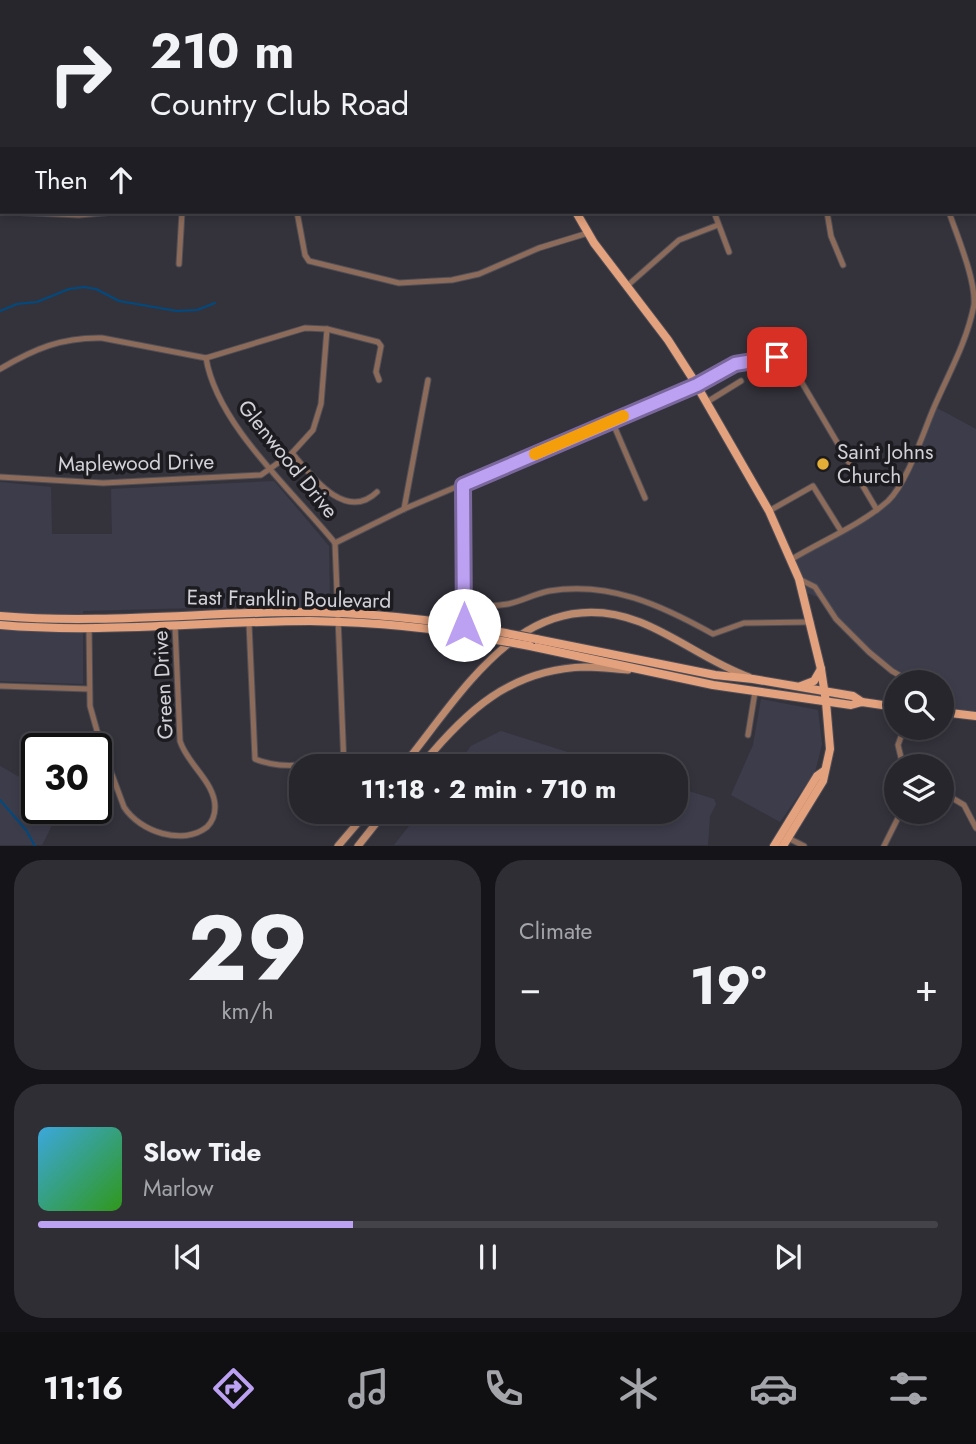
<!DOCTYPE html>
<meta charset="utf-8">
<style>
:root{--surface:#27262d;--page:#2f2e35;--text:#f1f3f6;--muted:#a4a5aa;--line:#434349;--accent:#bca0f2}
body{margin:0;font-family:Jost,sans-serif;background:var(--page);color:var(--text);height:100vh;display:flex;flex-direction:column;font-size:26px;white-space:nowrap}
*{box-sizing:border-box;margin:0}
p{font-size:23px;color:var(--muted)}
.icon{flex:none;width:38px;height:38px;fill:none;stroke:currentColor;stroke-width:2;stroke-linecap:round;stroke-linejoin:round}
.map{position:relative;height:846px;overflow:hidden}
.details{display:flex;flex-direction:column;gap:14px;padding:14px;background:#151519;flex:1}
.details>*{flex:none}
.hud{position:absolute;left:0px;top:0px;width:976px;height:214px;box-shadow:0 4px 10px #0003,0 0 0 2px var(--line);background:#27262d;color:var(--text);overflow:hidden}
.tools{position:absolute;left:884px;top:670px;display:grid;gap:14px}
.tools a{display:grid;place-items:center;width:70px;height:70px;border-radius:50%;background:var(--surface);box-shadow:0 4px 10px #0003,0 0 0 2px var(--line);font-size:35px}
.speed{position:absolute;left:21px;top:733px;display:flex;gap:14px;font-size:35px;font-weight:700;text-align:center}
.speed>*{display:grid;place-content:center;width:91px;height:91px;border-radius:50%;background:var(--surface);box-shadow:0 4px 10px #0003,0 0 0 2px var(--line);line-height:1}
.speed .limit{border:4px solid #111;border-radius:10px;background:#fff;color:#111}
.pin{position:absolute;display:grid;place-items:center;width:60px;height:60px;color:#fff;margin:-30px;border-radius:14px;box-shadow:0 4px 10px #0006}
.me{position:absolute;width:77px;margin:-38px;rotate:0deg;stroke-linejoin:round;filter:drop-shadow(0 0 5px #0008)}
.turn{display:flex;align-items:center;gap:24px;height:147px;padding:0 35px;font-size:32px}
.turn .icon{width:91px;height:91px;stroke-width:2.5}
.turn b{display:block;font-size:49px;line-height:60px}
.then{display:flex;align-items:center;height:66px;padding:0 35px;background:#0003;gap:14px;font-size:26px}
.big{font-size:52px;font-weight:700;line-height:1.1}
.details .widget{flex:1;display:flex;flex-direction:column;justify-content:center;gap:10px;min-width:0;padding:0 24px;border-radius:28px;background:var(--page)}
.details .dial{align-items:center;gap:0}
.dial b{font-size:91px;line-height:1}
.song{display:flex;align-items:center;gap:21px}
.cover{width:84px;height:84px;border-radius:10px;background:linear-gradient(135deg,hsl(200 70% 55%),hsl(110 70% 35%))}
.played{height:7px;border-radius:4px;background:linear-gradient(90deg,var(--accent) 35%,var(--line) 35%)}
.keys{display:flex;justify-content:space-around;direction:ltr}
.heat{display:flex;justify-content:space-between;align-items:center;font-size:38px;direction:ltr}
.details .tiles{flex:1;display:grid;gap:14px;grid-template-columns:1fr 1fr}
.widget:last-child{grid-column:span 2}
.trip{position:absolute;left:289px;top:754px;width:399px;height:70px;border-radius:28px;background:var(--surface);box-shadow:0 4px 10px #0003,0 0 0 2px var(--line);font-weight:700;line-height:70px;text-align:center}
.menu{display:flex;height:112px;justify-content:space-around;align-items:center;background:#100f12;color:var(--muted)}
.menu .icon{width:49px;height:49px}
.menu .active{color:var(--accent)}
.menu b{font-size:32px;color:var(--text)}
.map>svg:first-child{display:block}
.built{fill:#3d3c4b}
.education{fill:#433b2a}
.lines{fill:none;stroke-linecap:round;stroke-linejoin:round}
.stream{stroke:#004a80;stroke-width:2}
.street-casing{stroke:#504f58;stroke-width:7}
.secondary-casing{stroke:#504f58;stroke-width:9}
.primary-casing{stroke:#504f58;stroke-width:10}
.street{stroke:#8c6b5a;stroke-width:5}
.secondary{stroke:#bd8a6e;stroke-width:7}
.primary{stroke:#e3a17d;stroke-width:8}
.primary-bridge-casing{stroke:#504f58;stroke-width:10;stroke-linecap:butt}
.primary-bridge{stroke:#e3a17d;stroke-width:8}
.route-casing{stroke:#7a689d;stroke-width:18}
.route{stroke:#bca0f2;stroke-width:12}
.slow{stroke:#f59e0b;stroke-width:12}
.poi-dot{fill:#e3ae35;stroke:#1b1b20;stroke-width:2.5}
.labels{text-anchor:middle;stroke-width:7;stroke-linejoin:round;paint-order:stroke}
.poi-label{font-size:21px;fill:#d1d1d7;stroke:#1b1b20;text-anchor:start}
.street-label{font-size:21px;fill:#d1d1d7;stroke:#1b1b20}
</style>
<div class="map">
<svg width="976" height="846" viewBox="0 0 976 846">
<rect width="100%" height="100%" fill="#34333c"/>
<!-- built -->
<g class="built">
<path d="M937 408 976 429V716L942 712V682H911L892 672 850 634 822 599 803 591 792 559 877 510 899 487Z"/>
<path d="M274 481 329 546 330 608 230 607 83 611V684L0 681V482L51 487 52 534H112L111 489Z"/>
<path d="M761 699 818 710 822 744 815 772 780 822 731 795 753 745Z"/>
<path d="M501 731 612 766H456L471 746Z"/>
<path d="M0 766 37 787V808L60 809 42 845H0Z"/>
<path d="M676 787 714 799 716 804 710 816 708 845H394L420 812H676Z"/>
</g>
<!-- education -->
<rect class="education" x="975" y="13" width="1" height="183"/>
<g class="lines">
<!-- stream -->
<g class="stream">
<path d="M0 2 2 4"/>
<path d="M239 2 241 0"/>
<path d="M0 311 17 304 37 302 69 289 84 287 96 289 119 301 177 311 197 310 215 303"/>
<path d="M0 800 26 830 35 846"/>
</g>
<!-- street casing -->
<g class="street-casing">
<g id="street">
<path d="M59 0 61 2"/>
<path d="M19 2 23 0"/>
<path d="M154 2 155 0"/>
<path d="M0 8H2"/>
<path d="M0 210 2 211"/>
<path d="M8 212 79 215 114 212"/>
<path d="M297 212 305 255 309 261 399 283 452 280 479 274 539 248 588 233"/>
<path d="M714 212 729 252"/>
<path d="M827 212 831 236 843 265"/>
<path d="M179 264 182 212"/>
<path d="M627 286 679 240 718 225"/>
<path d="M206 358 305 328 327 329 378 342 381 346 376 372 379 380"/>
<path d="M0 369C34 349 62 337 102 338L206 358C217 425 293 491 335 543"/>
<path d="M707 402 741 381"/>
<path d="M612 421 645 498"/>
<path d="M292 453C310 474 345 523 377 492"/>
<path d="M0 477 103 483 261 475 292 453 313 430 321 404 327 329"/>
<path d="M463 485 465 625"/>
<path d="M404 509 428 380"/>
<path d="M769 511 813 486 841 531"/>
<path d="M335 543 404 509 697 385 740 362 785 354 877 510"/>
<path d="M335 543 344 766"/>
<path d="M792 559C822 541 862 524 888 501 908 482 924 430 935 405 950 371 967 341 974 305 976 280 957 236 949 212"/>
<path d="M799 579 815 587 836 619 869 652 892 671 911 682"/>
<path d="M464 604C479 606 493 607 508 604 522 601 534 594 549 591 609 581 661 605 713 634L744 623 811 622"/>
<path d="M249 623 255 759C274 767 304 768 323 759"/>
<path d="M89 628 90 706 101 745 124 807C140 832 183 846 207 827 212 822 215 815 215 807 215 782 187 764 180 741L175 625"/>
<path d="M0 686 89 689"/>
<path d="M748 735 755 692"/>
<path d="M903 766 898 745 904 728"/>
<path d="M942 792 964 805 976 828"/>
<path d="M350 812 356 826"/>
<path d="M788 838 804 846"/>
<path d="M884 846 901 812"/>
</g>
</g>
<!-- secondary casing -->
<g class="secondary-casing">
<g id="secondary">
<path d="M856 2H915"/>
<path d="M975 4H976"/>
<path d="M0 120 2 121"/>
<path d="M403 766C463 692 526 578 640 622 678 637 710 663 749 677"/>
<path d="M421 766C465 712 510 669 585 667 599 667 614 669 628 670"/>
<path d="M338 846 367 812"/>
<path d="M358 846 385 812"/>
</g>
</g>
<!-- primary casing -->
<g class="primary-casing">
<g id="primary">
<path d="M536 0 537 2"/>
<path d="M576 212 594 243 668 340 693 379 769 511 799 579 821 669 826 702 830 749 823 781 783 846"/>
<path d="M0 616C97 624 196 613 293 612 363 612 433 619 500 632"/>
<path d="M0 625C103 634 207 621 310 621 371 622 432 627 491 639"/>
<path d="M536 639 715 675 753 679 853 696 862 702"/>
<path d="M530 646 713 685 851 705 862 702 896 707"/>
<path d="M801 686 814 681 821 669"/>
<path d="M942 712 976 716"/>
<path d="M774 846 817 776 824 771"/>
</g>
</g>
<!-- street -->
<use href="#street" class="street"/>
<!-- secondary -->
<use href="#secondary" class="secondary"/>
<!-- primary -->
<use href="#primary" class="primary"/>
<!-- primary-bridge casing -->
<g class="primary-bridge-casing">
<g id="primary-bridge">
<path d="M500 632 536 639"/>
<path d="M491 639 530 646"/>
</g>
</g>
<!-- primary-bridge -->
<use href="#primary-bridge" class="primary-bridge"/>
</g>
<g class="lines">
<!-- route casing -->
<g class="route-casing">
<path id="route" d="M464 625 463 485 697 385 735 364 777 357"/>
</g>
<!-- route -->
<use href="#route" class="route"/>
<!-- slow -->
<path class="slow" d="M535 454 623 416"/>
</g>
<!-- markers -->
<circle class="poi-dot" cx="823" cy="464" r="7"/>
<g class="labels">
<!-- poi labels -->
<g class="poi-label">
<text x="837" y="459">Saint Johns<tspan x="837" dy="24">Church</tspan></text>
</g>
<!-- street labels -->
<g class="street-label">
<text transform="translate(288 459) rotate(51)" y="7">Glenwood Drive</text>
<text transform="translate(136 463) rotate(-1)" y="7">Maplewood Drive</text>
<text transform="translate(289 599) rotate(1)" y="7">East Franklin Boulevard</text>
<text transform="translate(163 685) rotate(-93)" y="7">Green Drive</text>
</g>
</g>
</svg>
<div class="tools">
<a><svg class="icon" aria-label="search" viewBox="0 0 24 24"><circle cx="10" cy="10" r="6"/><path d="M15 15l6 6"/></svg></a>
<a><svg class="icon" aria-label="layers" viewBox="0 0 24 24"><path d="M12 4l9 5-9 5-9-5zM3 14l9 5 9-5"/></svg></a>
</div>
<div class="speed"><div class="limit">30</div></div>
<div class="pin" style="left:777px;top:357px;background:#d93025"><svg class="icon" aria-label="arrive" viewBox="0 0 24 24"><path d="M6 21V4h12l-3 4 3 4H6"/></svg></div>
<svg class="me" style="left:464px;top:625px" viewBox="-20 -20 40 40"><circle r="19" fill="#fff"/><path d="M0-13L10 11 0 6-10 11z" fill="#bca0f2"/></svg>
<div class="trip">11:18 · 2 min · 710 m</div>
<div class="hud">
<div class="turn"><svg class="icon" aria-label="right" viewBox="0 0 24 24"><path d="M7 20v-9h11M14 6l5 5-5 5"/></svg><div><b>210 m</b>Country Club Road</div></div>
<div class="then">Then<svg class="icon" aria-label="ahead" viewBox="0 0 24 24"><path d="M12 20V5M6 11l6-6 6 6"/></svg></div>
</div>
</div>
<section class="details">
<div class="tiles">
<div class="widget dial"><b>29</b><p>km/h</p></div>
<div class="widget"><p>Climate</p>
<div class="heat"><a>−</a><b class="big">19°</b><a>+</a></div>
</div>
<div class="widget">
<div class="song"><i class="cover"></i><div><b>Slow Tide</b><p>Marlow</p></div></div>
<div class="played"></div>
<div class="keys"><svg class="icon" aria-label="previous" viewBox="0 0 24 24"><path d="M18 5L8 12l10 7zM5 5v14"/></svg><svg class="icon" aria-label="pause" viewBox="0 0 24 24"><path d="M8 5v14M16 5v14"/></svg><svg class="icon" aria-label="next" viewBox="0 0 24 24"><path d="M6 5l10 7-10 7zM19 5v14"/></svg></div>
</div>
</div>
</section>
<nav class="menu">
<b>11:16</b>
<svg class="icon active" aria-label="directions" viewBox="0 0 24 24"><path d="M12 3l9 9-9 9-9-9zM9 14v-3h6M13 9l2 2-2 2"/></svg>
<svg class="icon" aria-label="music" viewBox="0 0 24 24"><path d="M9 18V5l10-2v13"/><circle cx="6" cy="18" r="3"/><circle cx="16" cy="16" r="3"/></svg>
<svg class="icon" aria-label="phone" viewBox="0 0 24 24"><path d="M5 4h4l2 5-3 2q2 4 5 5l2-3 5 2v4C11 20 4 13 5 4z"/></svg>
<svg class="icon" aria-label="climate" viewBox="0 0 24 24"><path d="M12 3v18M4 7l16 10M4 17L20 7"/></svg>
<svg class="icon" aria-label="car" viewBox="0 0 24 24"><path d="M5 17H2v-5l4-1 3-4h7l3 4 3 1v5h-3M9 17h6M6 11h13"/><circle cx="7" cy="17" r="2"/><circle cx="17" cy="17" r="2"/></svg>
<svg class="icon" aria-label="filters" viewBox="0 0 24 24"><path d="M4 7h16M4 17h16"/><circle cx="9" cy="7" r="2"/><circle cx="15" cy="17" r="2"/></svg>
</nav>
